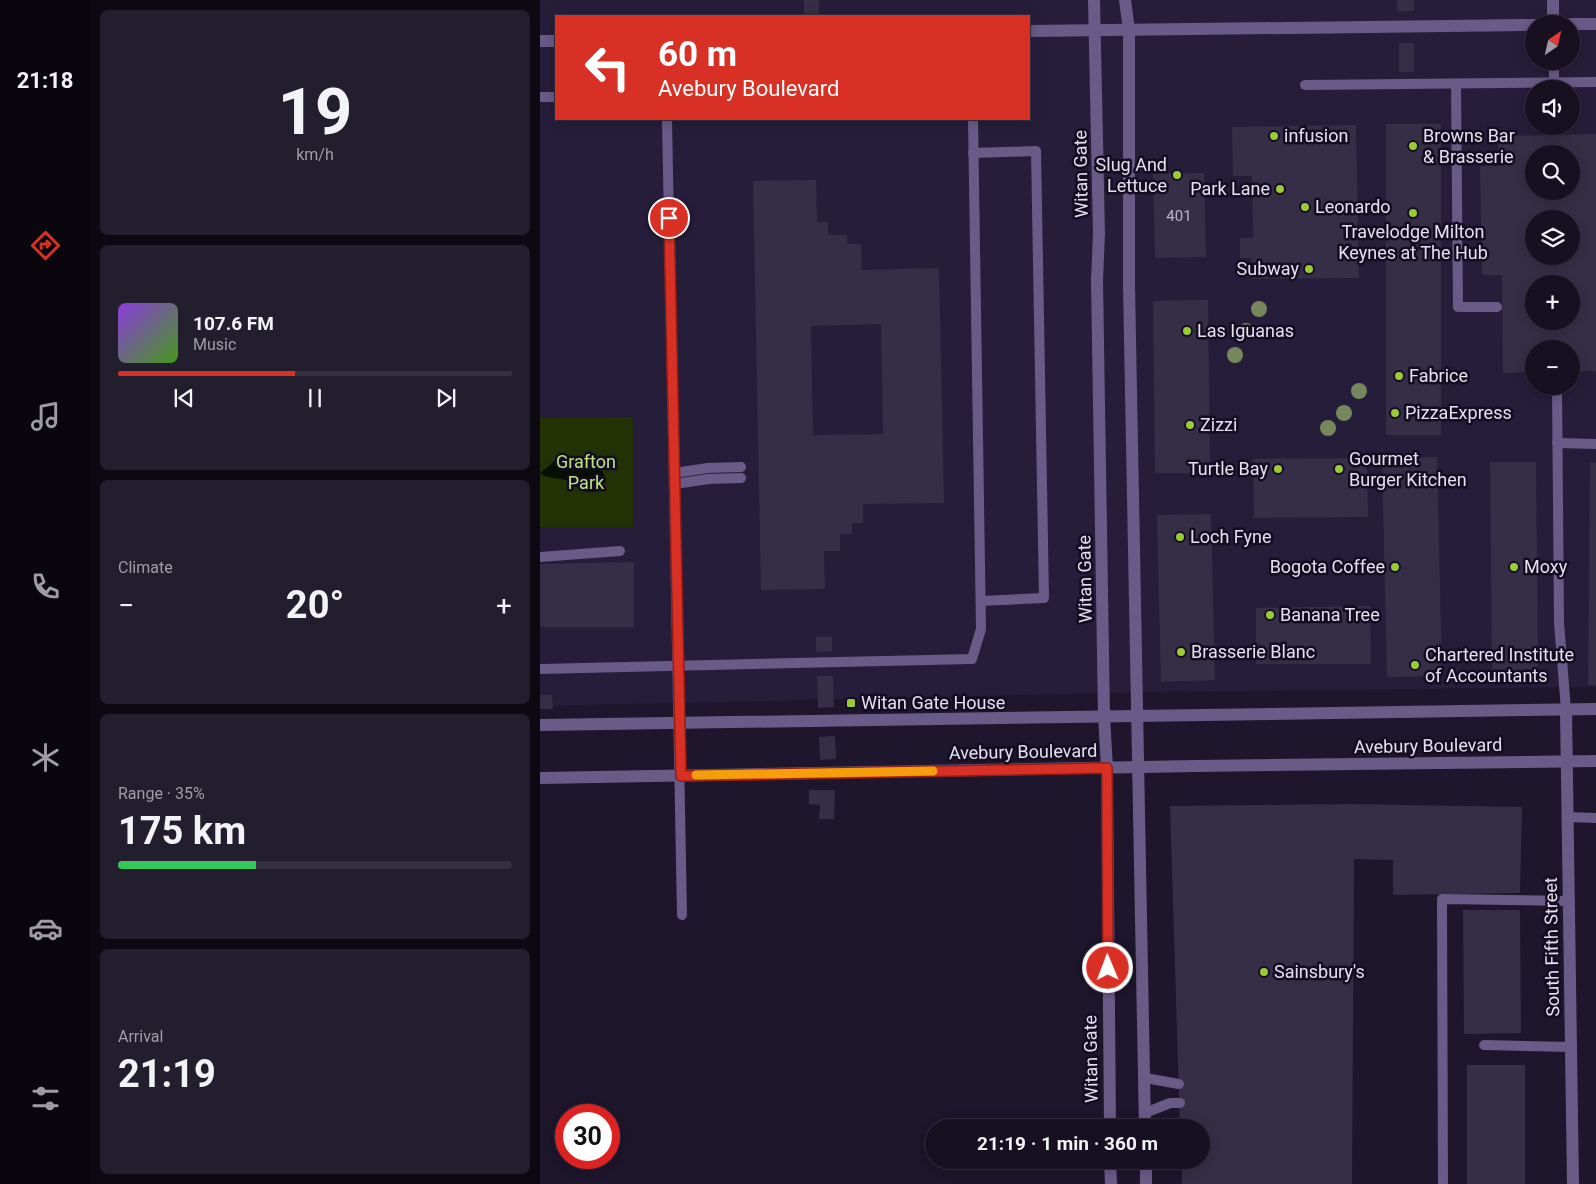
<!DOCTYPE html>
<meta charset="utf-8">
<style>
:root{--surface:#161021;--page:#231e2e;--text:#f1f3f6;--muted:#9e9da5;--line:#35303f;--accent:#d93025}
body{margin:0;font-family:Roboto,sans-serif;background:var(--page);color:var(--text);height:100vh;display:flex;flex-direction:column;font-size:19px;white-space:nowrap}
*{box-sizing:border-box;margin:0}
p{font-size:16px;color:var(--muted)}
.icon{flex:none;width:28px;height:28px;fill:none;stroke:currentColor;stroke-width:2;stroke-linecap:round;stroke-linejoin:round}
.map{position:relative;flex:1;overflow:hidden}
.side{display:flex;flex-direction:column;gap:10px;padding:10px;background:#0c0912;width:450px}
.side>*{flex:none}
.guide{position:absolute;left:15px;top:15px;width:475px;height:105px;border-radius:0px;box-shadow:0 2px 12px #0003,0 0 0 1px var(--line);background:#d93025;color:#fff;overflow:hidden}
.needle{width:32px;rotate:34deg}
.fabs{position:absolute;left:985px;top:15px;display:grid;gap:10px}
.fabs a{display:grid;place-items:center;width:55px;height:55px;border-radius:50%;background:var(--surface);box-shadow:0 2px 12px #0003,0 0 0 1px var(--line);font-size:25px}
.speed{position:absolute;left:15px;top:1104px;display:flex;gap:10px;font-size:25px;font-weight:700;text-align:center}
.speed>*{display:grid;place-content:center;width:65px;height:65px;border-radius:50%;background:var(--surface);box-shadow:0 2px 12px #0003,0 0 0 1px var(--line);line-height:1}
.speed .limit{border:8px solid #d22;background:#fff;color:#111}
.pin{position:absolute;display:grid;place-items:center;width:42px;height:42px;color:#fff;margin:-21px;border:2px solid #fff;border-radius:50%;box-shadow:0 1px 5px #0007}
.me{position:absolute;width:55px;margin:-28px;rotate:359deg;stroke-linejoin:round;filter:drop-shadow(0 0 4px #0008)}
.turn{display:flex;align-items:center;gap:18px;height:105px;padding:0 20px;font-size:22px}
.turn .icon{width:65px;height:65px;stroke-width:2.5}
.turn b{display:block;font-size:35px;line-height:42px}
.big{font-size:38px;font-weight:700;line-height:1.1}
.side .tile{flex:1;display:flex;flex-direction:column;justify-content:center;gap:8px;min-width:0;padding:0 18px;border-radius:8px;background:var(--page)}
.side .dial{align-items:center;gap:0}
.dial b{font-size:65px;line-height:1}
.song{display:flex;align-items:center;gap:15px}
.cover{width:60px;height:60px;border-radius:8px;background:linear-gradient(135deg,hsl(270 70% 55%),hsl(100 70% 35%))}
.played{height:5px;border-radius:2px;background:linear-gradient(90deg,var(--accent) 45%,var(--line) 45%)}
.keys{display:flex;justify-content:space-around;direction:ltr}
.heat{display:flex;justify-content:space-between;align-items:center;font-size:28px;direction:ltr}
.charge{height:8px;border-radius:4px;background:linear-gradient(90deg,#34c759 35%,var(--line) 0)}
.trip{position:absolute;left:385px;top:1119px;width:285px;height:50px;border-radius:25px;background:var(--surface);box-shadow:0 2px 12px #0003,0 0 0 1px var(--line);font-weight:700;line-height:50px;text-align:center}
main{display:flex;flex:1;min-height:0}
.tabs{display:flex;flex-direction:column;width:90px;justify-content:space-around;align-items:center;background:#09060d;color:var(--muted)}
.tabs .icon{width:35px;height:35px}
.tabs .active{color:var(--accent)}
.tabs b{font-size:22px;color:var(--text)}
.map>svg:first-child{display:block}
.built{fill:#261d3a;fill-rule:evenodd}
.green{fill:#233205}
.water{fill:#080e00}
.building{fill:#362e47;fill-rule:evenodd}
.lines{fill:none;stroke-linecap:round;stroke-linejoin:round}
.service{stroke:#685b88;stroke-width:10}
.minor{stroke:#685b88;stroke-width:12}
.tree{fill:#76875c}
.route-casing{stroke:#8d1f18;stroke-width:12}
.route{stroke:#d93025;stroke-width:9}
.slow{stroke:#f59e0b;stroke-width:9}
.poi-dot{fill:#9acb34;stroke:#140d22;stroke-width:2}
.labels{text-anchor:middle;stroke-width:5;stroke-linejoin:round;paint-order:stroke}
.number-label{font-size:15px;fill:#b8b4c6}
.poi-label{font-size:18px;fill:#e4e0f0;stroke:#140d22;text-anchor:start}
.street-label{font-size:18px;fill:#e4e0f0;stroke:#140d22}
.park-label{font-size:18px;fill:#bfe484;stroke:#140d22}
</style>
<main>
<nav class="tabs">
<b>21:18</b>
<svg class="icon active" aria-label="directions" viewBox="0 0 24 24"><path d="M12 3l9 9-9 9-9-9zM9 14v-3h6M13 9l2 2-2 2"/></svg>
<svg class="icon" aria-label="music" viewBox="0 0 24 24"><path d="M9 18V5l10-2v13"/><circle cx="6" cy="18" r="3"/><circle cx="16" cy="16" r="3"/></svg>
<svg class="icon" aria-label="phone" viewBox="0 0 24 24"><path d="M5 4h4l2 5-3 2q2 4 5 5l2-3 5 2v4C11 20 4 13 5 4z"/></svg>
<svg class="icon" aria-label="climate" viewBox="0 0 24 24"><path d="M12 3v18M4 7l16 10M4 17L20 7"/></svg>
<svg class="icon" aria-label="car" viewBox="0 0 24 24"><path d="M5 17H2v-5l4-1 3-4h7l3 4 3 1v5h-3M9 17h6M6 11h13"/><circle cx="7" cy="17" r="2"/><circle cx="17" cy="17" r="2"/></svg>
<svg class="icon" aria-label="filters" viewBox="0 0 24 24"><path d="M4 7h16M4 17h16"/><circle cx="9" cy="7" r="2"/><circle cx="15" cy="17" r="2"/></svg>
</nav>
<section class="side">
<div class="tile dial"><b>19</b><p>km/h</p></div>
<div class="tile">
<div class="song"><i class="cover"></i><div><b>107.6 FM</b><p>Music</p></div></div>
<div class="played"></div>
<div class="keys"><svg class="icon" aria-label="previous" viewBox="0 0 24 24"><path d="M18 5L8 12l10 7zM5 5v14"/></svg><svg class="icon" aria-label="pause" viewBox="0 0 24 24"><path d="M8 5v14M16 5v14"/></svg><svg class="icon" aria-label="next" viewBox="0 0 24 24"><path d="M6 5l10 7-10 7zM19 5v14"/></svg></div>
</div>
<div class="tile"><p>Climate</p>
<div class="heat"><a>−</a><b class="big">20°</b><a>+</a></div>
</div>
<div class="tile"><p>Range · 35%</p><b class="big">175 km</b><div class="charge"></div></div>
<div class="tile"><p>Arrival</p><b class="big">21:19</b></div>
</section>
<div class="map">
<svg width="1056" height="1184" viewBox="0 0 1056 1184">
<rect width="100%" height="100%" fill="#1d162c"/>
<!-- built -->
<path class="built" d="M0 0H1056V687L612 692 0 706ZM16 16H489V119H16ZM994 24H1031V61H994ZM994 89H1031V126H994ZM994 154H1031V191H994ZM994 219H1031V256H994ZM994 284H1031V321H994ZM994 349H1031V386H994Z"/>
<!-- green -->
<path class="green" d="M93 417V527H0V418Z"/>
<!-- water -->
<path class="water" d="M40 457C57 462 61 463 66 481 59 493 49 496 37 487 35 486 32 483 31 482 21 477 9 480 0 473 5 469 8 467 12 463 20 457 31 457 40 457Z"/>
<!-- building -->
<g class="building">
<rect x="264" y="0" width="15" height="16"/>
<rect x="857" y="0" width="17" height="11"/>
<rect x="859" y="43" width="15" height="29"/>
<rect x="846" y="124" width="55" height="311"/>
<path d="M816 125 819 278 712 279 711 258H700V238H713L712 176H693L692 127Z"/>
<path d="M1056 134V371H1031V349H994V372L963 373 962 275H942L940 166H959L958 136ZM994 154H1031V191H994ZM994 219H1031V256H994ZM994 284H1031V321H994Z"/>
<path d="M664 173 666 257 615 258 613 174Z"/>
<path d="M276 180 277 222H288V235H307V244H321L322 270 399 268 404 503 323 504V523H312V534H300V551H284L285 589 221 590 213 181ZM341 324 343 434 273 435 271 326Z"/>
<path d="M668 300 670 473H615L613 301Z"/>
<path d="M897 457 902 676 847 677 842 458Z"/>
<path d="M827 458 828 517 714 518 713 459Z"/>
<path d="M950 462H996L998 671H952Z"/>
<path d="M1050 462 1056 463V685H1048Z"/>
<path d="M671 514 675 680 621 682 617 515Z"/>
<path d="M94 562V627H0V564Z"/>
<path d="M830 606 831 664H716V608Z"/>
<path d="M276 637H292V651L276 652Z"/>
<path d="M277 676H293L294 707 278 708Z"/>
<path d="M0 695H12L13 709H0Z"/>
<path d="M295 736 296 759 280 760 279 737Z"/>
<path d="M269 790H295L294 819H279L280 805 269 804Z"/>
<path d="M809 804 982 807 980 893 853 895V860L814 859 812 1184H642V1160H661V1128H640L630 806Z"/>
<path d="M923 910H980L981 1033 924 1034Z"/>
<rect x="927" y="1065" width="58" height="119"/>
</g>
<g class="lines">
<!-- service -->
<g class="service">
<path d="M1014 61V83"/>
<path d="M916 84 918 307H957"/>
<path d="M765 85 1056 82"/>
<path d="M0 97H16"/>
<path d="M127 119 142 915"/>
<path d="M433 153 496 151 504 598 441 601"/>
<path d="M1017 386 1019 622 1026 710"/>
<path d="M1017 443 1056 444"/>
<path d="M134 473 168 468 201 467"/>
<path d="M135 484 168 479 201 478"/>
<path d="M0 557 80 551"/>
<path d="M0 669 432 659 441 629 433 119"/>
<path d="M1028 817 1056 818"/>
<path d="M944 1045 1031 1047"/>
<path d="M605 1078 639 1084"/>
<path d="M605 1113 630 1103H640"/>
<path d="M903 1184 902 899 1029 901"/>
</g>
<!-- minor -->
<g class="minor">
<path d="M554 0 559 234 557 280 564 716 567 768 570 1128"/>
<path d="M585 0 589 30V286L605 1128"/>
<path d="M1013 0V24"/>
<path d="M1031 24H1056"/>
<path d="M489 31 994 25"/>
<path d="M0 41H16"/>
<path d="M1026 710 1033 1184"/>
<path d="M0 725 1056 709"/>
<path d="M0 778 657 766 1056 761"/>
<path d="M570 1160 571 1184"/>
<path d="M606 1160V1184"/>
</g>
</g>
<!-- trees -->
<g class="tree">
<circle cx="719" cy="309" r="8"/>
<circle cx="706" cy="331" r="8"/>
<circle cx="695" cy="355" r="8"/>
<circle cx="819" cy="391" r="8"/>
<circle cx="804" cy="413" r="8"/>
<circle cx="788" cy="428" r="8"/>
</g>
<g class="lines">
<!-- route casing -->
<g class="route-casing">
<path id="route" d="M129 218 141 776 567 768 568 968"/>
</g>
<!-- route -->
<use href="#route" class="route"/>
<!-- slow -->
<path class="slow" d="M156 775 393 771"/>
</g>
<!-- markers -->
<g class="poi-dot">
<circle cx="734" cy="136" r="5"/>
<circle cx="873" cy="146" r="5"/>
<circle cx="637" cy="175" r="5"/>
<circle cx="740" cy="189" r="5"/>
<circle cx="765" cy="207" r="5"/>
<circle cx="873" cy="213" r="5"/>
<circle cx="769" cy="269" r="5"/>
<circle cx="647" cy="331" r="5"/>
<circle cx="859" cy="376" r="5"/>
<circle cx="855" cy="413" r="5"/>
<circle cx="650" cy="425" r="5"/>
<circle cx="738" cy="469" r="5"/>
<circle cx="799" cy="469" r="5"/>
<circle cx="640" cy="537" r="5"/>
<circle cx="855" cy="567" r="5"/>
<circle cx="974" cy="567" r="5"/>
<circle cx="730" cy="615" r="5"/>
<circle cx="641" cy="652" r="5"/>
<circle cx="875" cy="665" r="5"/>
<rect x="306" y="698" width="10" height="10" rx="2.5"/>
<circle cx="724" cy="972" r="5"/>
</g>
<g class="labels">
<!-- number labels -->
<g class="number-label">
<text x="639" y="221">401</text>
</g>
<!-- poi labels -->
<g class="poi-label">
<text x="744" y="142">infusion</text>
<text x="883" y="142">Browns Bar<tspan x="883" dy="21">&amp; Brasserie</tspan></text>
<text x="627" y="171" text-anchor="end">Slug And<tspan x="627" dy="21">Lettuce</tspan></text>
<text x="730" y="195" text-anchor="end">Park Lane</text>
<text x="775" y="213">Leonardo</text>
<text x="873" y="238" text-anchor="middle">Travelodge Milton<tspan x="873" dy="21">Keynes at The Hub</tspan></text>
<text x="759" y="275" text-anchor="end">Subway</text>
<text x="657" y="337">Las Iguanas</text>
<text x="869" y="382">Fabrice</text>
<text x="865" y="419">PizzaExpress</text>
<text x="660" y="431">Zizzi</text>
<text x="809" y="465">Gourmet<tspan x="809" dy="21">Burger Kitchen</tspan></text>
<text x="728" y="475" text-anchor="end">Turtle Bay</text>
<text x="650" y="543">Loch Fyne</text>
<text x="845" y="573" text-anchor="end">Bogota Coffee</text>
<text x="984" y="573">Moxy</text>
<text x="740" y="621">Banana Tree</text>
<text x="651" y="658">Brasserie Blanc</text>
<text x="885" y="661">Chartered Institute<tspan x="885" dy="21">of Accountants</tspan></text>
<text x="321" y="709">Witan Gate House</text>
<text x="734" y="978">Sainsbury's</text>
</g>
<!-- street labels -->
<g class="street-label">
<text transform="translate(541 174) rotate(-91)" y="6">Witan Gate</text>
<text transform="translate(545 579) rotate(-91)" y="6">Witan Gate</text>
<text transform="translate(888 746) rotate(-1)" y="6">Avebury Boulevard</text>
<text transform="translate(483 752) rotate(-1)" y="6">Avebury Boulevard</text>
<text transform="translate(1012 947) rotate(-91)" y="6">South Fifth Street</text>
<text transform="translate(551 1059) rotate(-91)" y="6">Witan Gate</text>
</g>
<!-- park labels -->
<g class="park-label">
<text x="46" y="468">Grafton<tspan x="46" dy="21">Park</tspan></text>
</g>
</g>
</svg>
<div class="fabs">
<a><svg class="needle" viewBox="-14 -14 28 28"><path d="M0-13l5 13h-10z" fill="#e53935"/><path d="M0 13l5-13h-10z" fill="#9e9da5"/></svg></a>
<a><svg class="icon" aria-label="sound" viewBox="0 0 24 24"><path d="M4 9h4l5-4v14l-5-4H4zM17 9q2 3 0 6"/></svg></a>
<a><svg class="icon" aria-label="search" viewBox="0 0 24 24"><circle cx="10" cy="10" r="6"/><path d="M15 15l6 6"/></svg></a>
<a><svg class="icon" aria-label="layers" viewBox="0 0 24 24"><path d="M12 4l9 5-9 5-9-5zM3 14l9 5 9-5"/></svg></a>
<a>+</a>
<a>−</a>
</div>
<div class="speed"><div class="limit">30</div></div>
<div class="pin" style="left:129px;top:218px;background:#d93025"><svg class="icon" aria-label="arrive" viewBox="0 0 24 24"><path d="M6 21V4h12l-3 4 3 4H6"/></svg></div>
<svg class="me" style="left:568px;top:968px" viewBox="-20 -20 40 40"><circle r="17" fill="#d93025" stroke="#fff" stroke-width="3"/><path d="M0-11L8 9 0 5-8 9z" fill="#fff"/></svg>
<div class="trip">21:19 · 1 min · 360 m</div>
<div class="guide">
<div class="turn"><svg class="icon" aria-label="left" viewBox="0 0 24 24"><path d="M17 20v-9H6M10 6l-5 5 5 5"/></svg><div><b>60 m</b>Avebury Boulevard</div></div>
</div>
</div>
</main>
